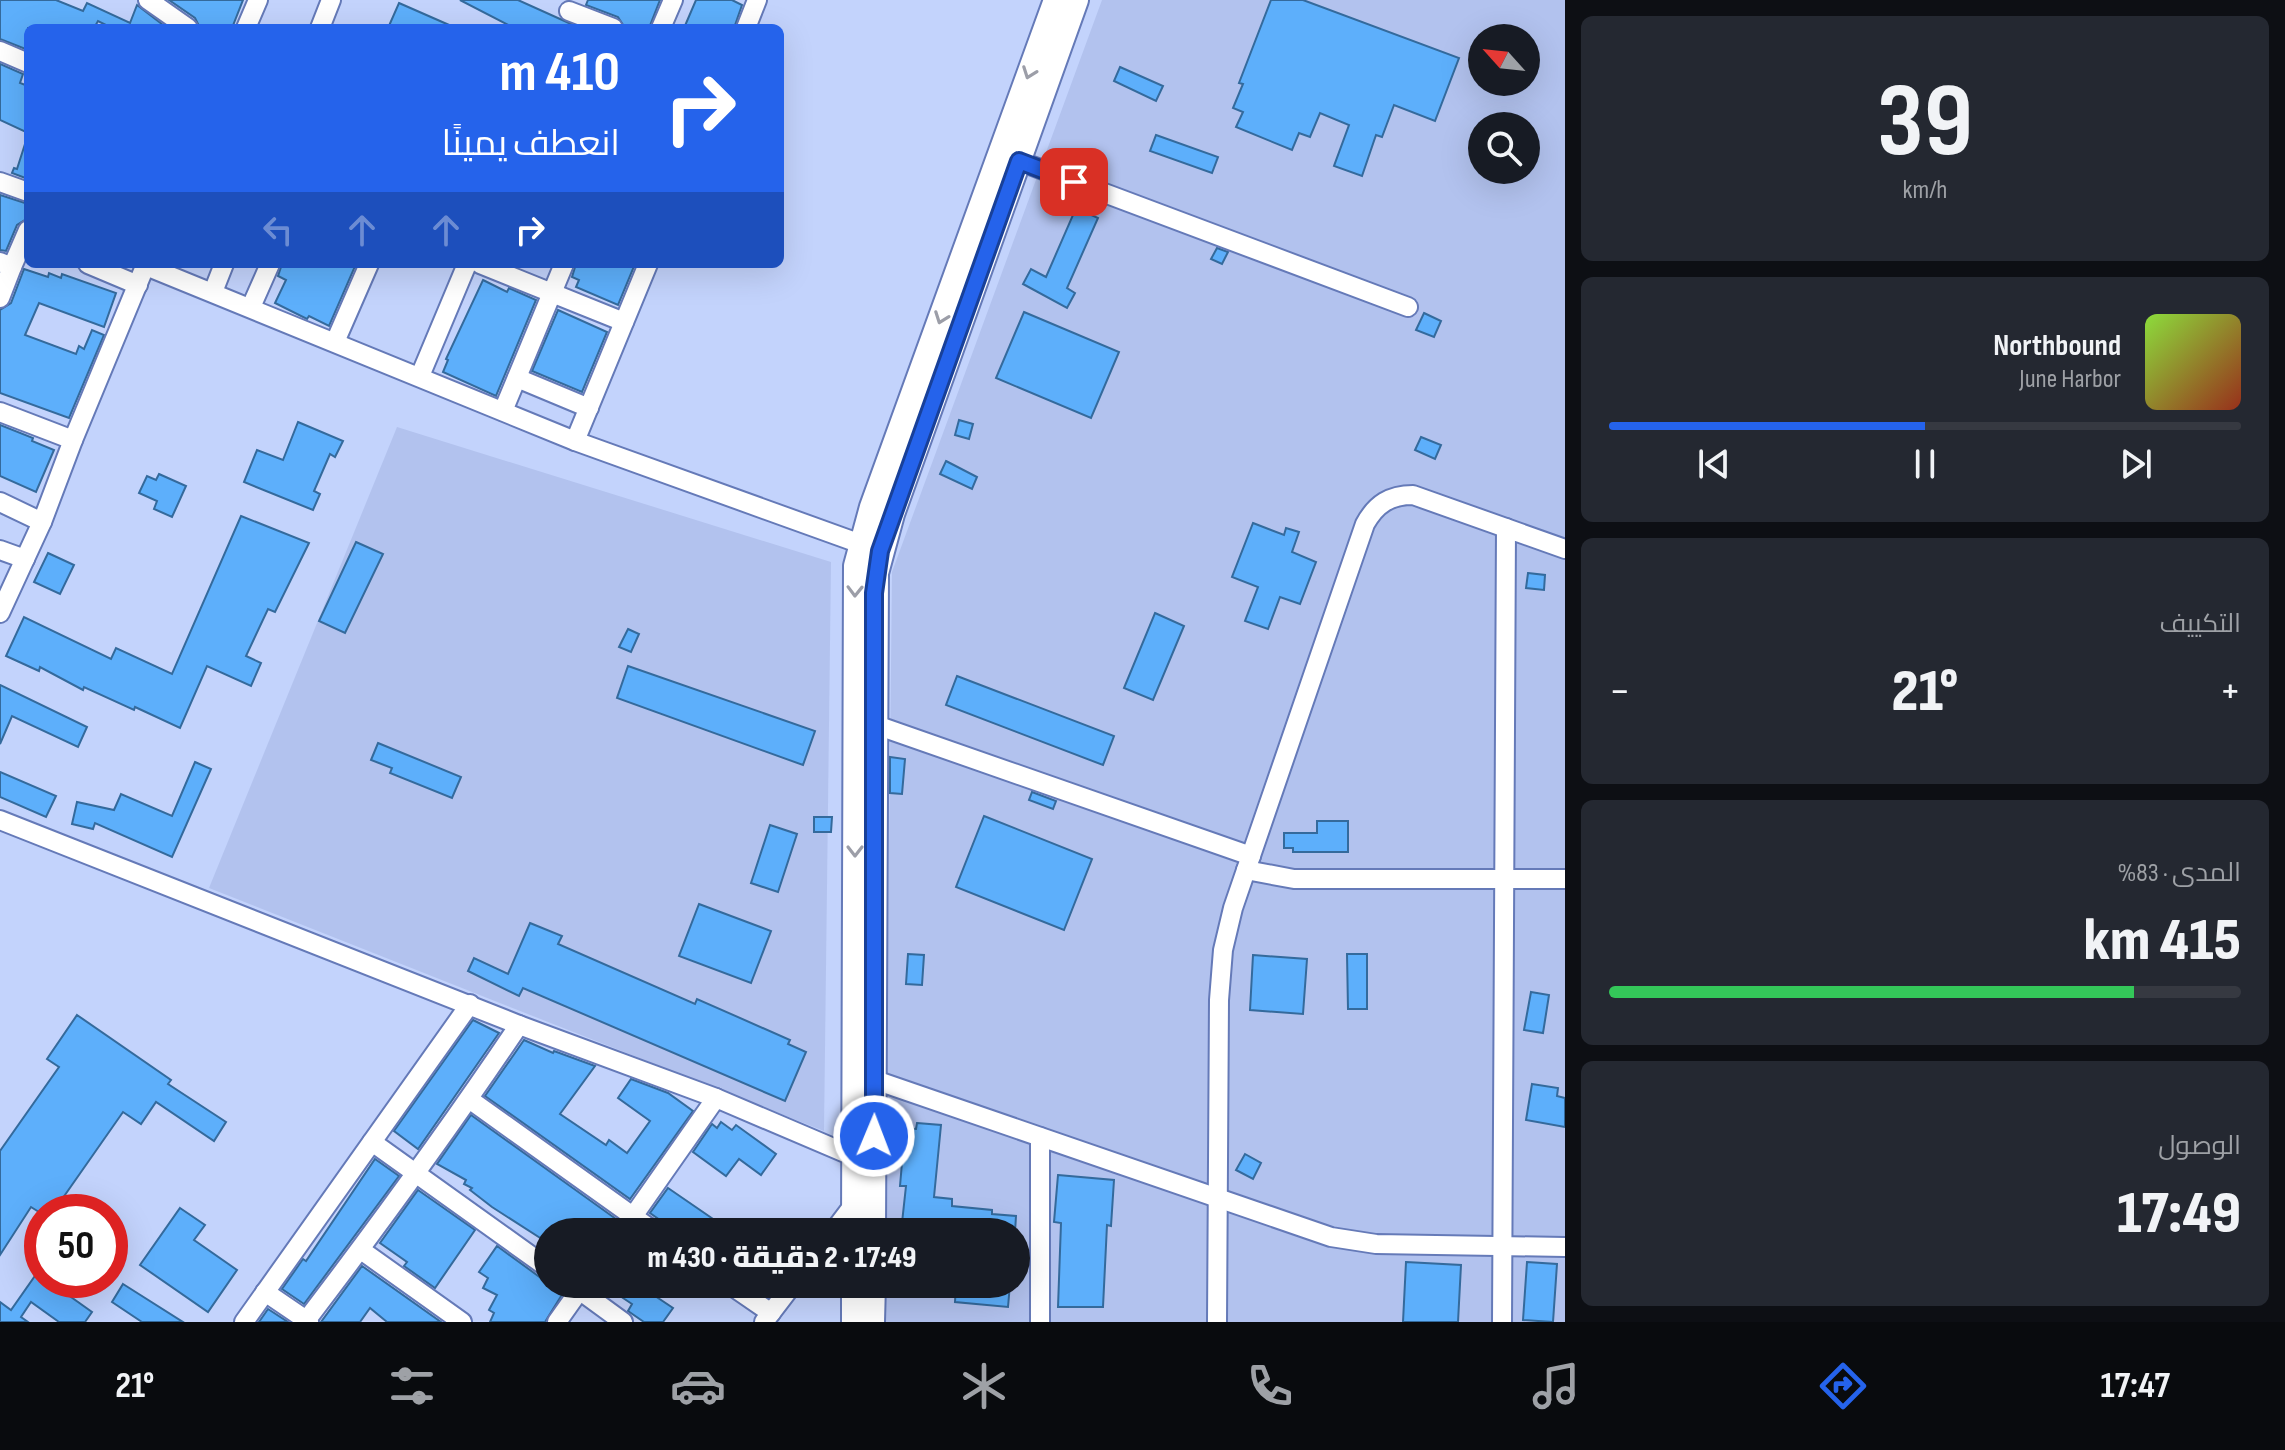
<!DOCTYPE html>
<html lang="ar">
<meta charset="utf-8">
<style>
:root{--surface:#171b24;--page:#242831;--text:#f1f3f6;--muted:#9ea1a6;--line:#363941;--accent:#2563eb}
body{margin:0;font-family:"Sofia Sans Condensed",Cairo,sans-serif;background:var(--page);color:var(--text);direction:rtl;height:100vh;display:flex;flex-direction:column;font-size:30px;white-space:nowrap}
*{box-sizing:border-box;margin:0}
p{font-size:26px;color:var(--muted)}
.icon{flex:none;width:44px;height:44px;fill:none;stroke:currentColor;stroke-width:2;stroke-linecap:round;stroke-linejoin:round}
.map{position:relative;flex:1;overflow:hidden;direction:ltr}
.side{display:flex;flex-direction:column;gap:16px;padding:16px;background:#0d0f14;width:720px}
.side>*{flex:none}
.hud{position:absolute;left:24px;top:24px;width:760px;height:244px;border-radius:12px;box-shadow:0 8px 32px #0002;direction:rtl;background:#2563eb;color:#fff;overflow:hidden}
.needle{width:52px;rotate:297deg}
.fabs{position:absolute;left:1468px;top:24px;display:grid;gap:16px}
.fabs a{display:grid;place-items:center;width:72px;height:72px;border-radius:50%;background:var(--surface);box-shadow:0 8px 32px #0002;font-size:40px}
.speed{position:absolute;left:24px;top:1194px;display:flex;gap:16px;font-size:40px;font-weight:700;text-align:center}
.speed>*{display:grid;place-content:center;width:104px;height:104px;border-radius:50%;background:var(--surface);box-shadow:0 8px 32px #0002;line-height:1}
.speed .limit{border:12px solid #d22;background:#fff;color:#111}
.pin{position:absolute;display:grid;place-items:center;width:68px;height:68px;color:#fff;margin:-34px;border-radius:16px;box-shadow:0 4px 12px #0006}
.me{position:absolute;width:88px;margin:-44px;rotate:1deg;stroke-linejoin:round;filter:drop-shadow(0 0 6px #0008)}
.turn{display:flex;align-items:center;gap:28px;height:168px;padding:0 32px;font-size:36px}
.turn .icon{width:104px;height:104px;stroke-width:2.5}
.turn b{display:block;font-size:56px;line-height:68px}
.lanes{display:flex;align-items:center;height:76px;padding:0 32px;background:#0003;justify-content:center;gap:40px;direction:ltr}
.lanes .off{opacity:.35}
.big{font-size:60px;font-weight:800;line-height:1.1}
.side .tile{flex:1;display:flex;flex-direction:column;justify-content:center;gap:12px;min-width:0;padding:0 28px;border-radius:12px;background:var(--page)}
.side .dial{align-items:center;gap:0}
.dial b{font-size:104px;line-height:1}
.song{display:flex;align-items:center;gap:24px}
.cover{width:96px;height:96px;border-radius:12px;background:linear-gradient(135deg,hsl(90 70% 55%),hsl(10 70% 35%))}
.played{height:8px;border-radius:4px;background:linear-gradient(90deg,var(--accent) 50%,var(--line) 50%)}
.keys{display:flex;justify-content:space-around;direction:ltr}
.heat{display:flex;justify-content:space-between;align-items:center;font-size:44px;direction:ltr}
.charge{height:12px;border-radius:6px;background:linear-gradient(90deg,#34c759 83%,var(--line) 0)}
.trip{position:absolute;left:534px;top:1218px;width:496px;height:80px;border-radius:40px;background:var(--surface);box-shadow:0 8px 32px #0002;font-weight:800;line-height:80px;text-align:center;direction:rtl}
.dock{display:flex;height:128px;justify-content:space-around;align-items:center;background:#090b0e;color:var(--muted)}
.dock .icon{width:56px;height:56px}
.dock .active{color:var(--accent)}
.dock b{font-size:36px;color:var(--text)}
main{display:flex;flex:1;min-height:0}
.map>svg:first-child{display:block}
.built{fill:#b2c2ee;fill-rule:evenodd}
.building{fill:#5daffb;stroke:#346a9c;stroke-width:2}
.lines{fill:none;stroke-linecap:round;stroke-linejoin:round}
.minor-casing{stroke:#657ab8;stroke-width:22}
.major-casing{stroke:#657ab8;stroke-width:28}
.minor{stroke:#fff;stroke-width:18}
.major{stroke:#fff;stroke-width:24}
.oneway{stroke:#9c9ea8}
.route-casing{stroke:#184099;stroke-width:20}
.route{stroke:#2563eb;stroke-width:14}
</style>
<main>
<section class="side">
<div class="tile dial"><b>39</b><p>km/h</p></div>
<div class="tile">
<div class="song"><i class="cover"></i><div><b>Northbound</b><p>June Harbor</p></div></div>
<div class="played"></div>
<div class="keys"><svg class="icon" aria-label="previous" viewBox="0 0 24 24"><path d="M18 5L8 12l10 7zM5 5v14"/></svg><svg class="icon" aria-label="pause" viewBox="0 0 24 24"><path d="M8 5v14M16 5v14"/></svg><svg class="icon" aria-label="next" viewBox="0 0 24 24"><path d="M6 5l10 7-10 7zM19 5v14"/></svg></div>
</div>
<div class="tile"><p>التكييف</p>
<div class="heat"><a>−</a><b class="big">21°</b><a>+</a></div>
</div>
<div class="tile"><p>المدى · 83%</p><b class="big">415 km</b><div class="charge"></div></div>
<div class="tile"><p>الوصول</p><b class="big">17:49</b></div>
</section>
<div class="map">
<svg width="1565" height="1322" viewBox="0 0 1565 1322">
<rect width="100%" height="100%" fill="#c3d3fc"/>
<!-- built -->
<g class="built">
<path d="M1102 0H1565V1322H884L885 1284H1016V1232H885L892 572ZM1482 38H1526V82H1482ZM1482 126H1526V170H1482Z"/>
<path d="M397 427 831 562 824 1131 209 888Z"/>
</g>
<!-- building -->
<g class="building">
<path d="M0 0H56L83 11 87 3 130 23 137 5 167 28H112L98 21 94 28H28V50L0 39Z"/>
<path d="M169 0H243L232 28H200L195 18Z"/>
<path d="M460 0H518L580 28H514Z"/>
<path d="M588 0H660L649 28H625L618 17 586 5Z"/>
<path d="M696 0H732L742 5 734 28H684Z"/>
<path d="M1271 0H1303L1459 58 1435 121 1394 105 1382 137 1376 135 1362 176 1334 166 1349 125 1320 113 1310 137 1299 133 1292 150 1236 127 1243 112 1233 108 1243 84 1239 83Z"/>
<path d="M399 3 456 28H388Z"/>
<path d="M0 64 23 74 20 83 28 86V133L0 120Z"/>
<path d="M1120 67 1163 86 1156 101 1114 81Z"/>
<path d="M1156 135 1218 157 1212 173 1150 151Z"/>
<path d="M25 144 28 145V179L12 173 14 168 17 169Z"/>
<path d="M0 195 28 204V218L17 225 6 251 0 250Z"/>
<path d="M1076 208 1098 218 1067 288 1075 293 1067 308 1023 284 1031 269 1046 277Z"/>
<path d="M1217 248 1228 252 1222 264 1211 259Z"/>
<path d="M282 264H356L329 326 309 316 307 319 275 303 286 280 278 276Z"/>
<path d="M576 264H635L618 305 576 287 579 280 572 277Z"/>
<path d="M24 269 48 277 49 273 61 278 62 274 116 293 104 327 39 303 25 335 76 354 79 346 84 349 92 330 104 335 69 418 0 393V310L11 303Z"/>
<path d="M483 280 507 292 509 288 536 300 496 396 443 372 448 360 446 359Z"/>
<path d="M558 310 607 332 582 392 532 371Z"/>
<path d="M1024 312 1119 352 1091 418 996 378Z"/>
<path d="M1424 313 1441 321 1434 337 1416 330Z"/>
<path d="M959 420 973 424 969 439 955 435Z"/>
<path d="M298 422 343 441 335 457 330 454 314 491 320 494 313 510 244 482 257 450 283 460Z"/>
<path d="M0 425 33 438 32 441 54 450 36 492 0 476Z"/>
<path d="M1421 437 1441 445 1435 459 1415 450Z"/>
<path d="M946 461 977 477 972 489 940 474Z"/>
<path d="M159 474 186 486 172 517 154 509 157 501 139 493 147 476 156 480Z"/>
<path d="M241 516 309 543 275 612 268 609 246 656 261 663 251 686 207 666 180 728 135 707 134 710 84 687 83 690 40 667 39 671 6 656 24 617 111 659 116 648 172 674Z"/>
<path d="M1253 523 1284 535 1286 528 1299 532 1292 552 1316 562 1300 604 1280 597 1268 629 1245 621 1258 587 1232 577Z"/>
<path d="M356 542 383 554 345 633 319 621Z"/>
<path d="M48 553 74 565 60 594 34 582Z"/>
<path d="M1528 573 1545 575 1544 590 1526 588Z"/>
<path d="M1155 613 1184 626 1153 700 1124 688Z"/>
<path d="M628 629 639 634 631 652 619 647Z"/>
<path d="M628 666 815 731 803 765 617 698Z"/>
<path d="M957 676 1114 736 1103 765 946 705Z"/>
<path d="M0 685 87 727 78 747 12 716 0 744Z"/>
<path d="M378 743 461 777 452 798 390 773 392 768 371 760Z"/>
<path d="M890 757 905 759 902 794 890 793Z"/>
<path d="M195 762 211 769 172 857 95 823 93 829 72 824 77 802 114 810 121 794 172 816Z"/>
<path d="M0 772 56 796 46 817 0 797Z"/>
<path d="M1032 792 1056 801 1053 809 1029 800Z"/>
<path d="M984 816 1092 859 1064 930 956 887Z"/>
<path d="M814 817H832L831 832H814Z"/>
<path d="M1317 821H1348V852H1293V848H1284V833H1317Z"/>
<path d="M770 825 797 834 778 892 751 883Z"/>
<path d="M699 904 771 931 751 983 679 956Z"/>
<path d="M530 923 562 936 558 944 695 1004 697 999 790 1040 788 1044 806 1052 785 1101 523 988 519 996 468 971 474 958 508 974Z"/>
<path d="M908 954 924 955 922 985 906 984Z"/>
<path d="M1347 954H1367V1009H1348Z"/>
<path d="M1253 955 1307 959 1303 1014 1250 1010Z"/>
<path d="M1531 992 1549 995 1543 1033 1524 1030Z"/>
<path d="M77 1015 171 1080 168 1084 226 1122 214 1141 156 1102 141 1124 123 1112 53 1212H39L31 1207 0 1255V1151L59 1067 47 1059Z"/>
<path d="M473 1020 499 1033 418 1149 394 1131Z"/>
<path d="M524 1040 553 1053 554 1051 595 1066 560 1114 606 1145 609 1140 627 1153 650 1121 618 1098 631 1079 668 1093 693 1111 630 1199 485 1096Z"/>
<path d="M1532 1084 1558 1088 1557 1096 1565 1098V1127L1526 1120Z"/>
<path d="M471 1115 616 1219 610 1232H548V1243L492 1207 470 1190 472 1188 464 1184 466 1180 437 1164Z"/>
<path d="M721 1122 732 1130 736 1125 776 1154 761 1175 739 1159 726 1176 693 1152 712 1124 717 1128Z"/>
<path d="M917 1123 941 1125 934 1197 952 1199V1206L992 1210V1214L1016 1216 1015 1232H901L906 1186H900L905 1128 916 1129Z"/>
<path d="M1245 1154 1261 1163 1253 1179 1236 1170Z"/>
<path d="M375 1159 399 1176 304 1304 282 1289 303 1259 306 1261Z"/>
<path d="M1058 1175 1114 1180 1111 1226 1107 1225 1103 1307H1058L1061 1223 1054 1222Z"/>
<path d="M668 1188 732 1232H677L650 1213Z"/>
<path d="M418 1190 475 1230 435 1288 404 1266 407 1262 380 1243Z"/>
<path d="M180 1208 205 1225 194 1240 237 1270 208 1312 140 1265Z"/>
<path d="M497 1246 541 1278 548 1280V1284L560 1287 563 1293 545 1322H490L494 1313 489 1310 497 1295 483 1288 488 1278 479 1272Z"/>
<path d="M1406 1262 1461 1265 1458 1322H1403Z"/>
<path d="M1527 1262 1557 1264 1553 1322 1523 1320Z"/>
<path d="M362 1266 441 1322H387L370 1308 360 1322H321Z"/>
<path d="M37 1273 42 1280H47L92 1312 85 1322H59L31 1302 21 1317 28 1322H0V1302L11 1310Z"/>
<path d="M123 1284 183 1322H142L112 1302Z"/>
<path d="M602 1284H637L673 1308 663 1322H644L628 1311 632 1304Z"/>
<path d="M956 1284H1010L1008 1307 955 1302Z"/>
<path d="M268 1309 288 1322H259Z"/>
</g>
<g class="lines">
<!-- minor casing -->
<g class="minor-casing">
<g id="minor">
<path d="M148 0 188 28"/>
<path d="M569 11 613 28"/>
<path d="M246 28 258 0"/>
<path d="M320 28 331 0"/>
<path d="M661 28 673 0"/>
<path d="M746 28 757 0"/>
<path d="M0 51 28 63"/>
<path d="M1019 161 1408 307"/>
<path d="M0 182 28 192"/>
<path d="M0 262 12 267 0 298"/>
<path d="M88 264 138 285"/>
<path d="M480 264 624 322"/>
<path d="M146 266 575 441 861 544"/>
<path d="M12 267 28 230"/>
<path d="M213 292 224 264"/>
<path d="M251 307 270 264"/>
<path d="M335 342 369 264"/>
<path d="M420 376 467 264"/>
<path d="M517 378 589 408"/>
<path d="M503 411 564 264"/>
<path d="M0 412 73 440"/>
<path d="M575 441 648 264"/>
<path d="M0 502 42 522"/>
<path d="M0 550 25 559"/>
<path d="M0 613 42 522 73 440 146 264"/>
<path d="M876 725 1251 856"/>
<path d="M0 820 519 1025 716 1098 864 1161"/>
<path d="M1246 870 1294 879H1565"/>
<path d="M875 1080 1331 1237 1376 1244 1565 1247"/>
<path d="M469 1099 655 1232"/>
<path d="M372 1142 548 1268"/>
<path d="M622 1232 716 1098"/>
<path d="M833 1232 855 1203"/>
<path d="M361 1250 462 1322"/>
<path d="M571 1284 623 1322"/>
<path d="M729 1284 771 1313"/>
<path d="M265 1292 309 1322"/>
<path d="M244 1322 470 1004"/>
<path d="M305 1322C379 1225 451 1126 519 1025"/>
<path d="M557 1322 584 1284"/>
<path d="M764 1322 793 1284"/>
<path d="M1040 1322V1137"/>
<path d="M1217 1322 1219 1000 1223 950 1233 908 1365 524C1376 504 1390 495 1413 495L1565 549"/>
<path d="M1502 1322 1506 528"/>
</g>
</g>
<!-- major casing -->
<g class="major-casing">
<g id="major">
<path d="M854 1232 856 566 872 507 1056 0"/>
<path d="M873 1232 876 573 892 514 1076 0"/>
<path d="M854 1322V1284"/>
<path d="M872 1322 873 1284"/>
</g>
</g>
<!-- minor -->
<use href="#minor" class="minor"/>
<!-- major -->
<use href="#major" class="major"/>
</g>
<!-- one-way arrows -->
<defs><path id="oneway-chevron" d="M-2-3.5L2.5 0L-2 3.5" fill="none" stroke-width="1.6" stroke-linecap="round" stroke-linejoin="round" transform="scale(2)"/></defs>
<g class="oneway">
<use href="#oneway-chevron" transform="translate(1029 73) rotate(110)"/>
<use href="#oneway-chevron" transform="translate(941 318) rotate(110)"/>
<use href="#oneway-chevron" transform="translate(855 591) rotate(91)"/>
<use href="#oneway-chevron" transform="translate(855 851) rotate(90)"/>
</g>
<g class="lines">
<!-- route casing -->
<g class="route-casing">
<path id="route" d="M874 1136V593L880 551 1019 161 1074 182"/>
</g>
<!-- route -->
<use href="#route" class="route"/>
</g>
</svg>
<div class="fabs">
<a><svg class="needle" viewBox="-14 -14 28 28"><path d="M0-13l5 13h-10z" fill="#e53935"/><path d="M0 13l5-13h-10z" fill="#9ea1a6"/></svg></a>
<a><svg class="icon" aria-label="search" viewBox="0 0 24 24"><circle cx="10" cy="10" r="6"/><path d="M15 15l6 6"/></svg></a>
</div>
<div class="speed"><div class="limit">50</div></div>
<div class="pin" style="left:1074px;top:182px;background:#d93025"><svg class="icon" aria-label="arrive" viewBox="0 0 24 24"><path d="M6 21V4h12l-3 4 3 4H6"/></svg></div>
<svg class="me" style="left:874px;top:1136px" viewBox="-20 -20 40 40"><circle r="17" fill="#2563eb" stroke="#fff" stroke-width="3"/><path d="M0-11L8 9 0 5-8 9z" fill="#fff"/></svg>
<div class="trip">17:49 · 2 دقيقة · 430 m</div>
<div class="hud">
<div class="turn"><svg class="icon" aria-label="right" viewBox="0 0 24 24"><path d="M7 20v-9h11M14 6l5 5-5 5"/></svg><div><b>410 m</b>انعطف يمينًا</div></div>
<div class="lanes"><svg class="icon off" aria-label="left" viewBox="0 0 24 24"><path d="M17 20v-9H6M10 6l-5 5 5 5"/></svg><svg class="icon off" aria-label="ahead" viewBox="0 0 24 24"><path d="M12 20V5M6 11l6-6 6 6"/></svg><svg class="icon off" aria-label="ahead" viewBox="0 0 24 24"><path d="M12 20V5M6 11l6-6 6 6"/></svg><svg class="icon" aria-label="right" viewBox="0 0 24 24"><path d="M7 20v-9h11M14 6l5 5-5 5"/></svg></div>
</div>
</div>
</main>
<nav class="dock">
<b>17:47</b>
<svg class="icon active" aria-label="directions" viewBox="0 0 24 24"><path d="M12 3l9 9-9 9-9-9zM9 14v-3h6M13 9l2 2-2 2"/></svg>
<svg class="icon" aria-label="music" viewBox="0 0 24 24"><path d="M9 18V5l10-2v13"/><circle cx="6" cy="18" r="3"/><circle cx="16" cy="16" r="3"/></svg>
<svg class="icon" aria-label="phone" viewBox="0 0 24 24"><path d="M5 4h4l2 5-3 2q2 4 5 5l2-3 5 2v4C11 20 4 13 5 4z"/></svg>
<svg class="icon" aria-label="climate" viewBox="0 0 24 24"><path d="M12 3v18M4 7l16 10M4 17L20 7"/></svg>
<svg class="icon" aria-label="car" viewBox="0 0 24 24"><path d="M5 17H2v-5l4-1 3-4h7l3 4 3 1v5h-3M9 17h6M6 11h13"/><circle cx="7" cy="17" r="2"/><circle cx="17" cy="17" r="2"/></svg>
<svg class="icon" aria-label="filters" viewBox="0 0 24 24"><path d="M4 7h16M4 17h16"/><circle cx="9" cy="7" r="2"/><circle cx="15" cy="17" r="2"/></svg>
<b>21°</b>
</nav>
